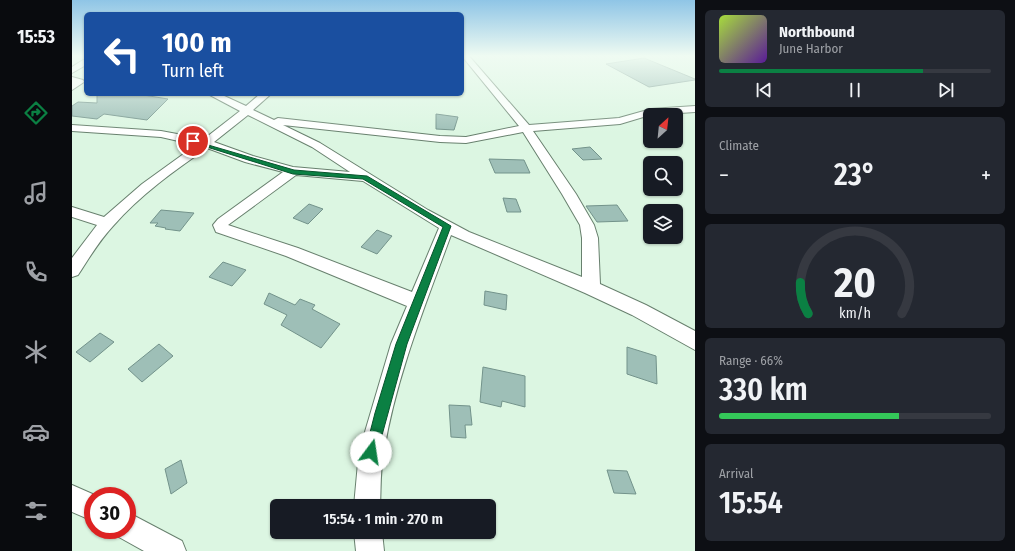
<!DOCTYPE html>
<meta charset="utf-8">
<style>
:root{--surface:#171b24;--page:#242831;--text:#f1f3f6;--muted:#9ea1a6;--line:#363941;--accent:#0b8043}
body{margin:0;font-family:"Fira Sans Condensed",sans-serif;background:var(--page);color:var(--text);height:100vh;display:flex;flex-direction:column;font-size:15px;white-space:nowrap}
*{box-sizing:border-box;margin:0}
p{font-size:13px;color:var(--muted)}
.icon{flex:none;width:22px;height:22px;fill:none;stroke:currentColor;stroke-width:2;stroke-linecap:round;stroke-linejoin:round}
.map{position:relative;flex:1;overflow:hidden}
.drawer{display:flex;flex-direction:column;gap:10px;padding:10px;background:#0d0f14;width:320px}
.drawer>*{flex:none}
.guide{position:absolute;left:12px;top:12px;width:380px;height:84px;border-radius:6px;box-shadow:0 1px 3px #0004;background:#1a4fa0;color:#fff;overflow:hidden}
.needle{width:26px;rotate:27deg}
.buttons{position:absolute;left:571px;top:108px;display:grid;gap:8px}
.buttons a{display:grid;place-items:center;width:40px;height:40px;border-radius:6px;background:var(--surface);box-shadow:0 1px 3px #0004;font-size:20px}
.speed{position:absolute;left:12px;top:487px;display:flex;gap:8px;font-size:20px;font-weight:700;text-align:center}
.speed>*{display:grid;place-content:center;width:52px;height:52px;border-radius:50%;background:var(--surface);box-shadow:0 1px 3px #0004;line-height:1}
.speed .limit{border:6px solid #d22;background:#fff;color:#111}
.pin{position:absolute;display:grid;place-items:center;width:34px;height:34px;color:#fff;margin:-17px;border:2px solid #fff;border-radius:50%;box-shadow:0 1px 4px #0007}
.me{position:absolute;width:44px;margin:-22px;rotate:14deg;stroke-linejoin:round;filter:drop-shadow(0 0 3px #0008)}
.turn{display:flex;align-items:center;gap:14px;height:84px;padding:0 12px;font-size:18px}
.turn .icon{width:52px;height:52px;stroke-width:2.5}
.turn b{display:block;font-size:28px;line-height:34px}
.big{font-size:30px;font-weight:600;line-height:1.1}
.drawer .tile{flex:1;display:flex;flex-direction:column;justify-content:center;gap:6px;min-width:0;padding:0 14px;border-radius:6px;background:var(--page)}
.drawer .dial{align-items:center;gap:0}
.dial svg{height:104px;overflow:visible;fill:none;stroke:var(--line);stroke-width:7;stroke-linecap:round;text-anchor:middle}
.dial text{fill:var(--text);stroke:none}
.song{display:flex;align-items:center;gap:12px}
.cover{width:48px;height:48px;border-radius:6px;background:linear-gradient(135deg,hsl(80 70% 55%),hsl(270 70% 35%))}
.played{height:4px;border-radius:2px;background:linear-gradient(90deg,var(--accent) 75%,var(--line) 75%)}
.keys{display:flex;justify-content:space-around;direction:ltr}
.heat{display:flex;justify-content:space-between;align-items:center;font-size:22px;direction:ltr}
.charge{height:6px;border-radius:3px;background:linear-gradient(90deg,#34c759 66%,var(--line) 0)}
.trip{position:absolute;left:198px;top:499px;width:226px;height:40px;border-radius:6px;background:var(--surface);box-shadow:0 1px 3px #0004;font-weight:600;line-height:40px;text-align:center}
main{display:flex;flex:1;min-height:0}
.tab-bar{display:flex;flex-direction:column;width:72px;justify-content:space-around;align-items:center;background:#090b0e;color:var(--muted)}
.tab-bar .icon{width:28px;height:28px}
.tab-bar .selected{color:var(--accent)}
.tab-bar b{font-size:18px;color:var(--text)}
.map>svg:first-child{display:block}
.building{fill:#9ebfb7;stroke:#73938b}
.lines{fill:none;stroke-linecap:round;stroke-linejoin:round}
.minor-casing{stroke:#68806e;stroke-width:2}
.minor{fill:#fff;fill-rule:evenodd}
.route{fill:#0b8043;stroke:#07532c}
</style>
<main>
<nav class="tab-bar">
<b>15:53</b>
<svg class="icon selected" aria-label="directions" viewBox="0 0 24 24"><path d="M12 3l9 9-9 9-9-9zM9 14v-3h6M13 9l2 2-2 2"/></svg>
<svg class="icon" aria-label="music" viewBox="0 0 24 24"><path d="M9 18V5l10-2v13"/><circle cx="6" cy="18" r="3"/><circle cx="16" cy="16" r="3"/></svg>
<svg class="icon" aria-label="phone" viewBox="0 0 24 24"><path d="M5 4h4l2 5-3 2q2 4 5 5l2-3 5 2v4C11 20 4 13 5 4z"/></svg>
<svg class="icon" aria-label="climate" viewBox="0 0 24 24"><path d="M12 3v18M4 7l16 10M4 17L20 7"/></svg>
<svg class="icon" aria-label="car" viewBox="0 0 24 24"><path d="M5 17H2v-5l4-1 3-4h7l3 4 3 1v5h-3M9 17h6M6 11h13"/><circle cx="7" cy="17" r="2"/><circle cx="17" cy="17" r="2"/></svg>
<svg class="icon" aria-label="filters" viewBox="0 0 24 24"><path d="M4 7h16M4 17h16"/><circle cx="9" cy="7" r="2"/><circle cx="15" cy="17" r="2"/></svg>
</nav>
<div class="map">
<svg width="623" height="551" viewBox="0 0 623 551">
<rect width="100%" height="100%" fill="#dcf6e2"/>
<!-- building -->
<g class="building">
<path d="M572 58 623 79V80L577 87 534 64Z"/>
<path d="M25 94H65L96 99 75 120 32 114 25 119 0 116V106L6 102 25 103Z"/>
<path d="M364 114 386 117 382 130 364 129Z"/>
<path d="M518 147 530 159 511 160 500 149Z"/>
<path d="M417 159 452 160 458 173H423Z"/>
<path d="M431 198 444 199 449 212H435Z"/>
<path d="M237 204 251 209 236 224 221 218Z"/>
<path d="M545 205 556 221 525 222 514 206Z"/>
<path d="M89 210 122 213 108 231 93 229 94 228 83 226 86 223H78Z"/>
<path d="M305 230 320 236 305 254 289 247Z"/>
<path d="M151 262 174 270 160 286 137 277Z"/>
<path d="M413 291 435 295 434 310 412 305Z"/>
<path d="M197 293 223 305 228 299 243 305 240 309 268 324 249 348 209 325 215 315 192 304Z"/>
<path d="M28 333 42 342 18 362 4 352Z"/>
<path d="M87 344 101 356 70 382 56 369Z"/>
<path d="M555 347 584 356 585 384 555 374Z"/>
<path d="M411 367 453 376V407L430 401 429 407 408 402Z"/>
<path d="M377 405 398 406 400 425H393L394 438 379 437Z"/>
<path d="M109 460 115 483 99 494 93 469Z"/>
<path d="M535 470 555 471 564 494 542 493Z"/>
</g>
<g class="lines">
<!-- minor casing -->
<g class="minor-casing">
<g id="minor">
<path d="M390 56H397L457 125 547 118 579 109 623 106V112L578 115 548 124 461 131 504 194 522 225 526 238 528 284 574 305 623 331V350L560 315 513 293 379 235C353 306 324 377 312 451 308 469 309 488 308 506H282L287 452 319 344 335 306 214 256 144 232 141 225 146 219 211 172 173 162 135 148C102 171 68 195 41 226 27 241 17 258 6 275L0 277V258L25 225 0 217V207L32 217 70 184 124 145 89 137 0 131V125L89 131 132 139 168 111 136 94H148L174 106 188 94H199L181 110 202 120 206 118 368 136 394 137 447 126ZM176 115 240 147 278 172 221 167 181 156 142 142ZM211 125 368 142 394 143 451 132 490 194 508 225 510 238V277L397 232 356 210 248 143ZM224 175 291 181 367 228 340 292 226 248 156 225Z"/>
<path d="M11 60H14V65L0 73V67Z"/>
<path d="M0 77 11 80 12 82 0 90Z"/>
<path d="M0 485 25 496H21V521L0 512Z"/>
<path d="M55 512 110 541 114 551H72L45 536 43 530H55Z"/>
<path d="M282 532H310L312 551H284Z"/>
</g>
</g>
<!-- minor -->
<use href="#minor" class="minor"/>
</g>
<!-- sky -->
<linearGradient id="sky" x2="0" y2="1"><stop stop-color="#8fc5e6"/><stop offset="0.42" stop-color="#effbf2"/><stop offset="1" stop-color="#effbf2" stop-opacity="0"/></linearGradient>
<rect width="623" height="133" fill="url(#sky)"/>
<!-- route -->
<path class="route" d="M119 140 222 170 295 176 379 226 335 344 304 457 299 459 294 457 293 452 303 413 324 344 371 227 291 179 221 174 119 142Z"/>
</svg>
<div class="buttons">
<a><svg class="needle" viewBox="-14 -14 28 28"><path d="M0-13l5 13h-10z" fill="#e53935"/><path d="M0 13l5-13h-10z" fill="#9ea1a6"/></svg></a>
<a><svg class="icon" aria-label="search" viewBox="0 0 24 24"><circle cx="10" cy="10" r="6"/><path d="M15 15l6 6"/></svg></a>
<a><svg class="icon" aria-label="layers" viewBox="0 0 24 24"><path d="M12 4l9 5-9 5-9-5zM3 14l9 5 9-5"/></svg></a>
</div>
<div class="speed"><div class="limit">30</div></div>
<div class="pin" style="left:121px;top:141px;background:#d93025"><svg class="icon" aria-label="arrive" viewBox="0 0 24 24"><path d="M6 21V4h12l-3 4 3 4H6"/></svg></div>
<svg class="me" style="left:299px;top:452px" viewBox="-20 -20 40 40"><circle r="19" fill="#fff"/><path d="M0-13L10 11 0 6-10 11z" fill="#0b8043"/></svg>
<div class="trip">15:54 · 1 min · 270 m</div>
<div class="guide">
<div class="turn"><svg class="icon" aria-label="left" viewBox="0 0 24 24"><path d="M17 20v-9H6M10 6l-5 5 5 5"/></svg><div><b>100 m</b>Turn left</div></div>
</div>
</div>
<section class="drawer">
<div class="tile">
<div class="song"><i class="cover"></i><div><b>Northbound</b><p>June Harbor</p></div></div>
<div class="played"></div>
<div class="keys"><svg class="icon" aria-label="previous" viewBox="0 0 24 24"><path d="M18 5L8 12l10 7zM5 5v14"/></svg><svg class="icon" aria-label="pause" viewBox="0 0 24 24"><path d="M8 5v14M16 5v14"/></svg><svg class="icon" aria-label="next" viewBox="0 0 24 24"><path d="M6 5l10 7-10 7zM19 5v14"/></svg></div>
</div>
<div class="tile"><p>Climate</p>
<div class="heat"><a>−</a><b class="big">23°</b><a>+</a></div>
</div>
<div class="tile dial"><svg viewBox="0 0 100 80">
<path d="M14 69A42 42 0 1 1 86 69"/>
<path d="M14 69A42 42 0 0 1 8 45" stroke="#0b8043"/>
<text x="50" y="56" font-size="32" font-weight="700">20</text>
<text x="50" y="72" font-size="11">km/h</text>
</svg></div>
<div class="tile"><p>Range · 66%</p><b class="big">330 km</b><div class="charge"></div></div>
<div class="tile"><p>Arrival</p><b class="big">15:54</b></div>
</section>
</main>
